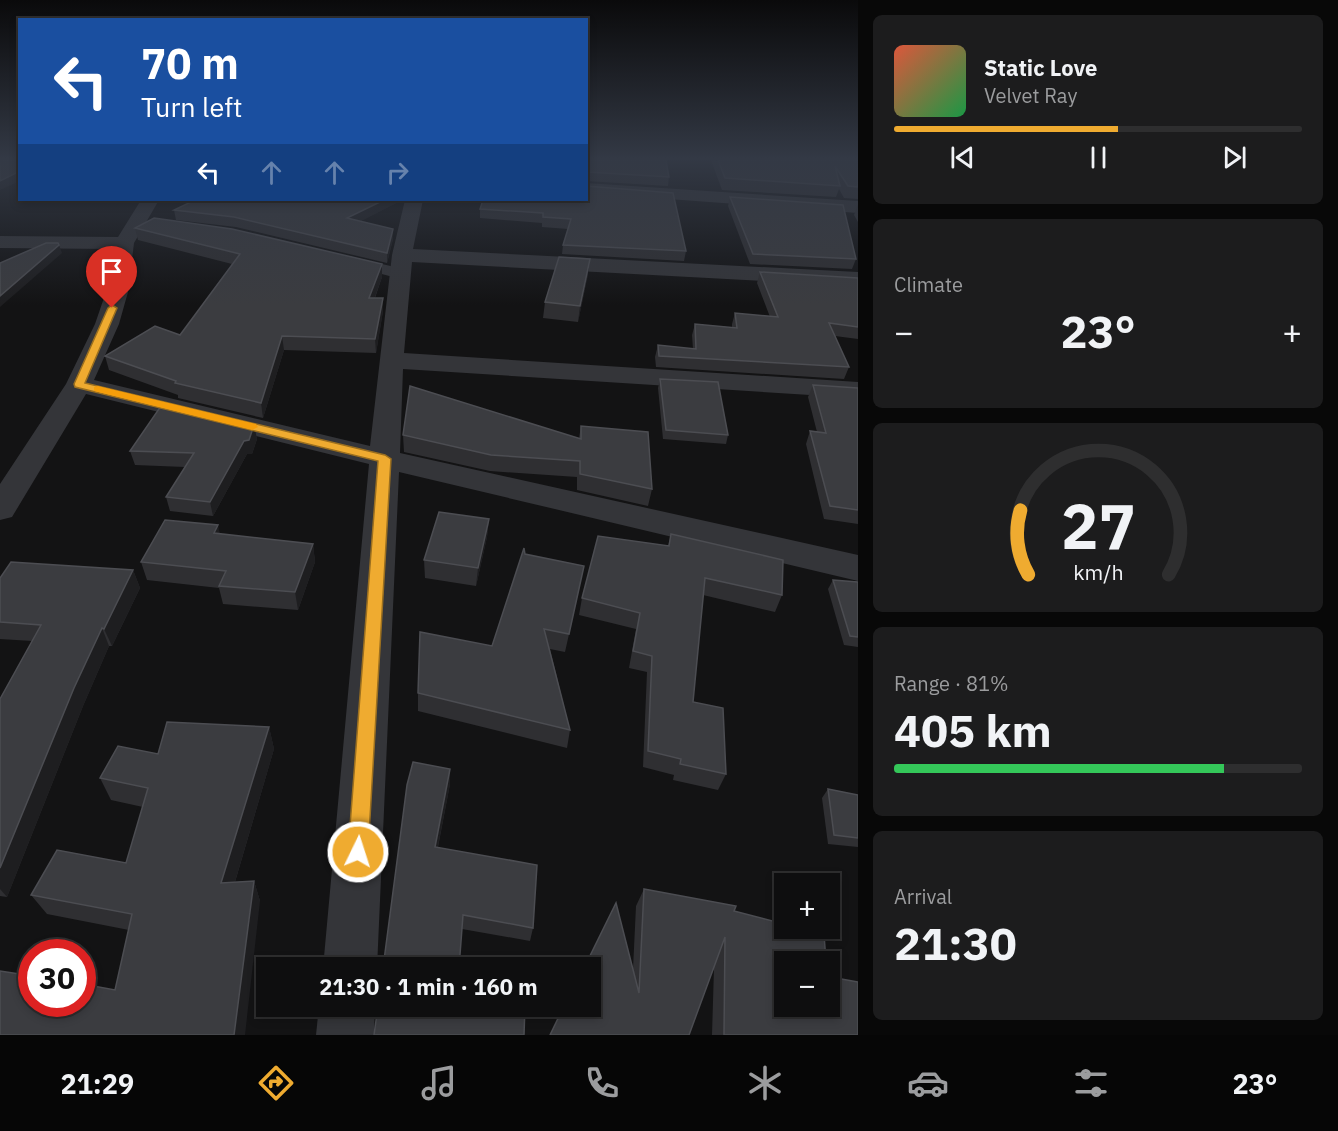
<!DOCTYPE html>
<meta charset="utf-8">
<style>
:root{--surface:#0e0e0f;--page:#1c1c1d;--text:#f1f3f6;--muted:#9b9c9e;--line:#2e2e2f;--accent:#efab30}
body{margin:0;font-family:"IBM Plex Sans",sans-serif;background:var(--page);color:var(--text);height:100vh;display:flex;flex-direction:column;font-size:22px;white-space:nowrap}
*{box-sizing:border-box;margin:0}
p{font-size:20px;color:var(--muted)}
.icon{flex:none;width:33px;height:33px;fill:none;stroke:currentColor;stroke-width:2;stroke-linecap:round;stroke-linejoin:round}
.map{position:relative;flex:1;overflow:hidden}
.drawer{display:flex;flex-direction:column;gap:15px;padding:15px;background:#080808;width:480px}
.drawer>*{flex:none}
.hud{position:absolute;left:18px;top:18px;width:570px;height:183px;border-radius:0px;box-shadow:0 3px 9px #0003,0 0 0 2px var(--line);background:#1a4fa0;color:#fff;overflow:hidden}
.tools{position:absolute;left:774px;top:873px;display:grid;gap:12px}
.tools a{display:grid;place-items:center;width:66px;height:66px;border-radius:0px;background:var(--surface);box-shadow:0 3px 9px #0003,0 0 0 2px var(--line);font-size:30px}
.speed{position:absolute;left:18px;top:939px;display:flex;gap:12px;font-size:30px;font-weight:700;text-align:center}
.speed>*{display:grid;place-content:center;width:78px;height:78px;border-radius:50%;background:var(--surface);box-shadow:0 3px 9px #0003,0 0 0 2px var(--line);line-height:1}
.speed .limit{border:9px solid #d22;background:#fff;color:#111}
.pin{position:absolute;display:grid;place-items:center;width:51px;height:51px;color:#fff;margin:-62px -26px;border-radius:50% 50% 50% 0;rotate:-45deg;box-shadow:0 0 6px #0007}
.pin .icon{rotate:45deg}
.me{position:absolute;width:66px;margin:-33px;rotate:4deg;stroke-linejoin:round;filter:drop-shadow(0 0 4px #0008)}
.turn{display:flex;align-items:center;gap:21px;height:126px;padding:0 24px;font-size:27px}
.turn .icon{width:78px;height:78px;stroke-width:2.5}
.turn b{display:block;font-size:42px;line-height:51px}
.lanes{display:flex;align-items:center;height:57px;padding:0 24px;background:#0003;justify-content:center;gap:30px;direction:ltr}
.lanes .off{opacity:.35}
.big{font-size:45px;font-weight:800;line-height:1.1}
.drawer .widget{flex:1;display:flex;flex-direction:column;justify-content:center;gap:9px;min-width:0;padding:0 21px;border-radius:9px;background:var(--page)}
.drawer .dial{align-items:center;gap:0}
.dial svg{height:156px;overflow:visible;fill:none;stroke:var(--line);stroke-width:7;stroke-linecap:round;text-anchor:middle}
.dial text{fill:var(--text);stroke:none}
.song{display:flex;align-items:center;gap:18px}
.cover{width:72px;height:72px;border-radius:9px;background:linear-gradient(135deg,hsl(10 70% 55%),hsl(140 70% 35%))}
.played{height:6px;border-radius:3px;background:linear-gradient(90deg,var(--accent) 55%,var(--line) 55%)}
.keys{display:flex;justify-content:space-around;direction:ltr}
.heat{display:flex;justify-content:space-between;align-items:center;font-size:33px;direction:ltr}
.charge{height:9px;border-radius:4px;background:linear-gradient(90deg,#34c759 81%,var(--line) 0)}
.trip{position:absolute;left:256px;top:957px;width:345px;height:60px;border-radius:0px;background:var(--surface);box-shadow:0 3px 9px #0003,0 0 0 2px var(--line);font-weight:800;line-height:60px;text-align:center}
.tab-bar{display:flex;height:96px;justify-content:space-around;align-items:center;background:#060606;color:var(--muted)}
.tab-bar .icon{width:42px;height:42px}
.tab-bar .on{color:var(--accent)}
.tab-bar b{font-size:27px;color:var(--text)}
main{display:flex;flex:1;min-height:0}
.map>svg:first-child{display:block}
.lines{fill:none;stroke-linecap:round;stroke-linejoin:round}
.service{fill:#343539;fill-rule:evenodd}
.minor{fill:#343539;fill-rule:evenodd}
.wall{fill:#2f2f32}
.shaded-wall{fill:#1e1e20}
.building{fill:#3b3c40;stroke:#4c4d52;stroke-width:1.5}
.route{fill:#efab30;stroke:#9b6f1f;stroke-width:1.5}
.slow{fill:#f59e0b}
</style>
<main>
<div class="map">
<svg width="858" height="1035" viewBox="0 0 858 1035">
<rect width="100%" height="100%" fill="#131314"/>
<g class="lines">
<!-- service -->
<path class="service" d="M349 256 407 270 409 274 401 279 343 264 341 261 343 258Z"/>
<!-- minor -->
<g class="minor">
<path d="M586 183 858 201V213L586 193Z"/>
<path d="M141 200H159L134 243 128 292 119 324 94 380 370 446 392 255 405 200H423L413 249 858 272V286L412 262 404 353 858 382V398L403 369 400 453 858 555V581L399 472 377 968H323L369 464 86 394 12 517 0 520V484L66 384 95 324 106 292 113 249 0 248V236L118 237Z"/>
<path d="M319 1006H375L374 1035H316Z"/>
</g>
</g>
<!-- wall -->
<g class="wall">
<path d="M586 160 669 177 668 186 586 181Z"/>
<path d="M711 160H858V199L844 198 839 189 836 197 722 190Z"/>
<path d="M730 197 856 259 852 269 750 264 728 206Z"/>
<path d="M195 200H402L360 221 393 239 387 263 236 227 176 220 174 210Z"/>
<path d="M586 200 686 251 684 261 562 254 563 245 568 229 542 227V223L480 218V209Z"/>
<path d="M858 204V222L854 215Z"/>
<path d="M135 228 382 277 375 298H383V311L376 353 284 350 263 418 178 398V395L109 370 105 356 180 335 232 264 138 240Z"/>
<path d="M760 272 858 278V339L835 336 849 367 844 379 656 367 655 357 658 345 693 349 692 335 695 324 732 328V324L735 313 770 317 757 283Z"/>
<path d="M588 274 578 322 543 318 545 302Z"/>
<path d="M660 379 728 435 726 444 663 439 658 388Z"/>
<path d="M813 385 858 388V524L824 519 806 444 810 431 817 432 808 397Z"/>
<path d="M254 425 257 439 252 454H247L213 516 170 511 166 497 185 467 135 465 130 451Z"/>
<path d="M581 426 652 489 648 506 577 490V477L490 471 404 452 403 435 579 438Z"/>
<path d="M489 519 487 537 476 586 425 578 424 560Z"/>
<path d="M220 534 313 544 315 562 298 610 223 604 219 588 147 580 141 562Z"/>
<path d="M671 534 782 595 775 612 703 595 693 702 726 774 718 790 673 780 674 775 643 767 647 672 629 668 636 629 579 615 582 598 668 546Z"/>
<path d="M525 554 580 585 565 652 550 649 570 730 567 748 418 711V693L492 646Z"/>
<path d="M133 570 140 588 112 646H109L83 706 7 897 0 896V699L32 641 0 639V578Z"/>
<path d="M833 580 858 582V647L844 645 828 589Z"/>
<path d="M269 727 274 749 235 882 254 881 260 901 115 990 129 930 47 914 31 895 126 863 143 807 111 800 100 778 158 754Z"/>
<path d="M450 769V784L438 847 533 928 530 941 462 929 383 968Z"/>
<path d="M828 789 858 795V847L828 844 822 798Z"/>
<path d="M644 889 734 911 858 1035H712L714 968 550 1035 633 969 636 906Z"/>
</g>
<!-- shaded-wall -->
<g class="shaded-wall">
<path d="M20 171V181L0 190V181Z"/>
<path d="M384 200H402L348 228 347 218Z"/>
<path d="M393 229V239L387 263V253Z"/>
<path d="M59 245 62 253 0 307V296Z"/>
<path d="M590 259 588 274 578 322 580 306Z"/>
<path d="M382 264V277L370 311 369 298Z"/>
<path d="M383 298V311L376 353 375 339Z"/>
<path d="M282 336 284 350 263 418 261 403Z"/>
<path d="M254 425 257 439 252 454H247L213 516 210 502 244 441Z"/>
<path d="M489 519 487 537 476 586 478 568Z"/>
<path d="M218 525 222 543 214 533Z"/>
<path d="M313 544 315 562 298 610 295 592Z"/>
<path d="M133 570 140 588 112 646 104 629Z"/>
<path d="M102 628 109 646 83 706 7 897 0 889V868L74 688Z"/>
<path d="M269 727 274 749 229 902 221 883Z"/>
<path d="M450 769V784L435 861V847Z"/>
<path d="M254 881 260 901 245 1035H234Z"/>
</g>
<!-- building -->
<g class="building">
<path d="M0 160H20V171L0 181Z"/>
<path d="M586 160H666L669 177 587 172 586 173Z"/>
<path d="M718 160H858V187L848 186 835 166 840 186 725 178Z"/>
<path d="M586 186 673 193 686 251 563 245 571 219 543 217V213L480 209 483 200H586Z"/>
<path d="M730 197 843 205 856 259 753 254Z"/>
<path d="M195 200H384L347 218 393 229 387 253 234 217 174 210Z"/>
<path d="M154 218 232 229 382 264 369 298H383L375 339 282 336 261 403 175 383 176 381 105 356 155 326 180 335 240 254 135 228Z"/>
<path d="M46 243H58L59 245 0 296V263Z"/>
<path d="M559 257 590 259 580 306 545 302Z"/>
<path d="M760 272 858 278V327L829 323 849 367 659 356 658 345 696 349 695 324 737 328 735 313 778 317Z"/>
<path d="M660 379 718 382 728 435 666 430Z"/>
<path d="M813 385 858 388V510L830 506 810 431 826 433Z"/>
<path d="M410 386 581 439V426L648 432 652 489 580 474V461L491 455 403 435Z"/>
<path d="M163 403 254 425 249 440 244 441 210 502 166 497 194 453 130 451Z"/>
<path d="M439 512 489 519 478 568 424 560Z"/>
<path d="M165 520 218 525 214 533 313 544 295 592 219 586 226 571 141 562Z"/>
<path d="M671 534 783 560 782 595 705 578 693 702 723 708 726 774 680 764 681 759 648 751 652 656 633 651 640 613 582 598 598 536 669 546Z"/>
<path d="M524 548 525 554 584 566 569 634 544 629 570 730 418 693 420 632 492 646Z"/>
<path d="M11 562 133 570 104 629 102 628 74 688 0 868V699L41 625 0 622V578Z"/>
<path d="M833 580 858 582V637L850 636Z"/>
<path d="M167 722 269 727 221 883 254 881 234 1035H0V971L32 976V1004H82V984L115 990 132 914 31 895 57 850 126 863 148 788 100 778 118 746 158 754Z"/>
<path d="M413 762 450 769 435 847 537 865 533 928 463 915 459 968H383L407 785Z"/>
<path d="M828 789 858 795V838L834 835Z"/>
<path d="M644 889 736 906 734 911 784 924V928H802L824 934 826 962H784V1006H830V977L858 982V1035H724L725 937 689 1035H550L564 1006H591V968H584L616 903 639 993Z"/>
<path d="M378 1006H525L524 1035H374Z"/>
</g>
<!-- sky -->
<linearGradient id="sky" x2="0" y2="1"><stop stop-color="#0a0a0b"/><stop offset="0.52" stop-color="#333945"/><stop offset="1" stop-color="#333945" stop-opacity="0"/></linearGradient>
<rect width="858" height="305" fill="url(#sky)"/>
<!-- route -->
<path class="route" d="M112 305 117 308 85 383 385 455 391 459 368 852 365 859 358 862 351 859 348 852 378 461 75 387 74 384 108 308Z"/>
<!-- slow -->
<path class="slow" d="M98 386 256 424 258 427 252 430 94 391V387Z"/>
</svg>
<div class="tools">
<a>+</a>
<a>−</a>
</div>
<div class="speed"><div class="limit">30</div></div>
<div class="pin" style="left:112px;top:308px;background:#d93025"><svg class="icon" aria-label="arrive" viewBox="0 0 24 24"><path d="M6 21V4h12l-3 4 3 4H6"/></svg></div>
<svg class="me" style="left:358px;top:852px" viewBox="-20 -20 40 40"><circle r="17" fill="#efab30" stroke="#fff" stroke-width="3"/><path d="M0-11L8 9 0 5-8 9z" fill="#fff"/></svg>
<div class="trip">21:30 · 1 min · 160 m</div>
<div class="hud">
<div class="turn"><svg class="icon" aria-label="left" viewBox="0 0 24 24"><path d="M17 20v-9H6M10 6l-5 5 5 5"/></svg><div><b>70 m</b>Turn left</div></div>
<div class="lanes"><svg class="icon" aria-label="left" viewBox="0 0 24 24"><path d="M17 20v-9H6M10 6l-5 5 5 5"/></svg><svg class="icon off" aria-label="ahead" viewBox="0 0 24 24"><path d="M12 20V5M6 11l6-6 6 6"/></svg><svg class="icon off" aria-label="ahead" viewBox="0 0 24 24"><path d="M12 20V5M6 11l6-6 6 6"/></svg><svg class="icon off" aria-label="right" viewBox="0 0 24 24"><path d="M7 20v-9h11M14 6l5 5-5 5"/></svg></div>
</div>
</div>
<section class="drawer">
<div class="widget">
<div class="song"><i class="cover"></i><div><b>Static Love</b><p>Velvet Ray</p></div></div>
<div class="played"></div>
<div class="keys"><svg class="icon" aria-label="previous" viewBox="0 0 24 24"><path d="M18 5L8 12l10 7zM5 5v14"/></svg><svg class="icon" aria-label="pause" viewBox="0 0 24 24"><path d="M8 5v14M16 5v14"/></svg><svg class="icon" aria-label="next" viewBox="0 0 24 24"><path d="M6 5l10 7-10 7zM19 5v14"/></svg></div>
</div>
<div class="widget"><p>Climate</p>
<div class="heat"><a>−</a><b class="big">23°</b><a>+</a></div>
</div>
<div class="widget dial"><svg viewBox="0 0 100 80">
<path d="M14 69A42 42 0 1 1 86 69"/>
<path d="M14 69A42 42 0 0 1 10 36" stroke="#efab30"/>
<text x="50" y="56" font-size="32" font-weight="700">27</text>
<text x="50" y="72" font-size="11">km/h</text>
</svg></div>
<div class="widget"><p>Range · 81%</p><b class="big">405 km</b><div class="charge"></div></div>
<div class="widget"><p>Arrival</p><b class="big">21:30</b></div>
</section>
</main>
<nav class="tab-bar">
<b>21:29</b>
<svg class="icon on" aria-label="directions" viewBox="0 0 24 24"><path d="M12 3l9 9-9 9-9-9zM9 14v-3h6M13 9l2 2-2 2"/></svg>
<svg class="icon" aria-label="music" viewBox="0 0 24 24"><path d="M9 18V5l10-2v13"/><circle cx="6" cy="18" r="3"/><circle cx="16" cy="16" r="3"/></svg>
<svg class="icon" aria-label="phone" viewBox="0 0 24 24"><path d="M5 4h4l2 5-3 2q2 4 5 5l2-3 5 2v4C11 20 4 13 5 4z"/></svg>
<svg class="icon" aria-label="climate" viewBox="0 0 24 24"><path d="M12 3v18M4 7l16 10M4 17L20 7"/></svg>
<svg class="icon" aria-label="car" viewBox="0 0 24 24"><path d="M5 17H2v-5l4-1 3-4h7l3 4 3 1v5h-3M9 17h6M6 11h13"/><circle cx="7" cy="17" r="2"/><circle cx="17" cy="17" r="2"/></svg>
<svg class="icon" aria-label="filters" viewBox="0 0 24 24"><path d="M4 7h16M4 17h16"/><circle cx="9" cy="7" r="2"/><circle cx="15" cy="17" r="2"/></svg>
<b>23°</b>
</nav>
